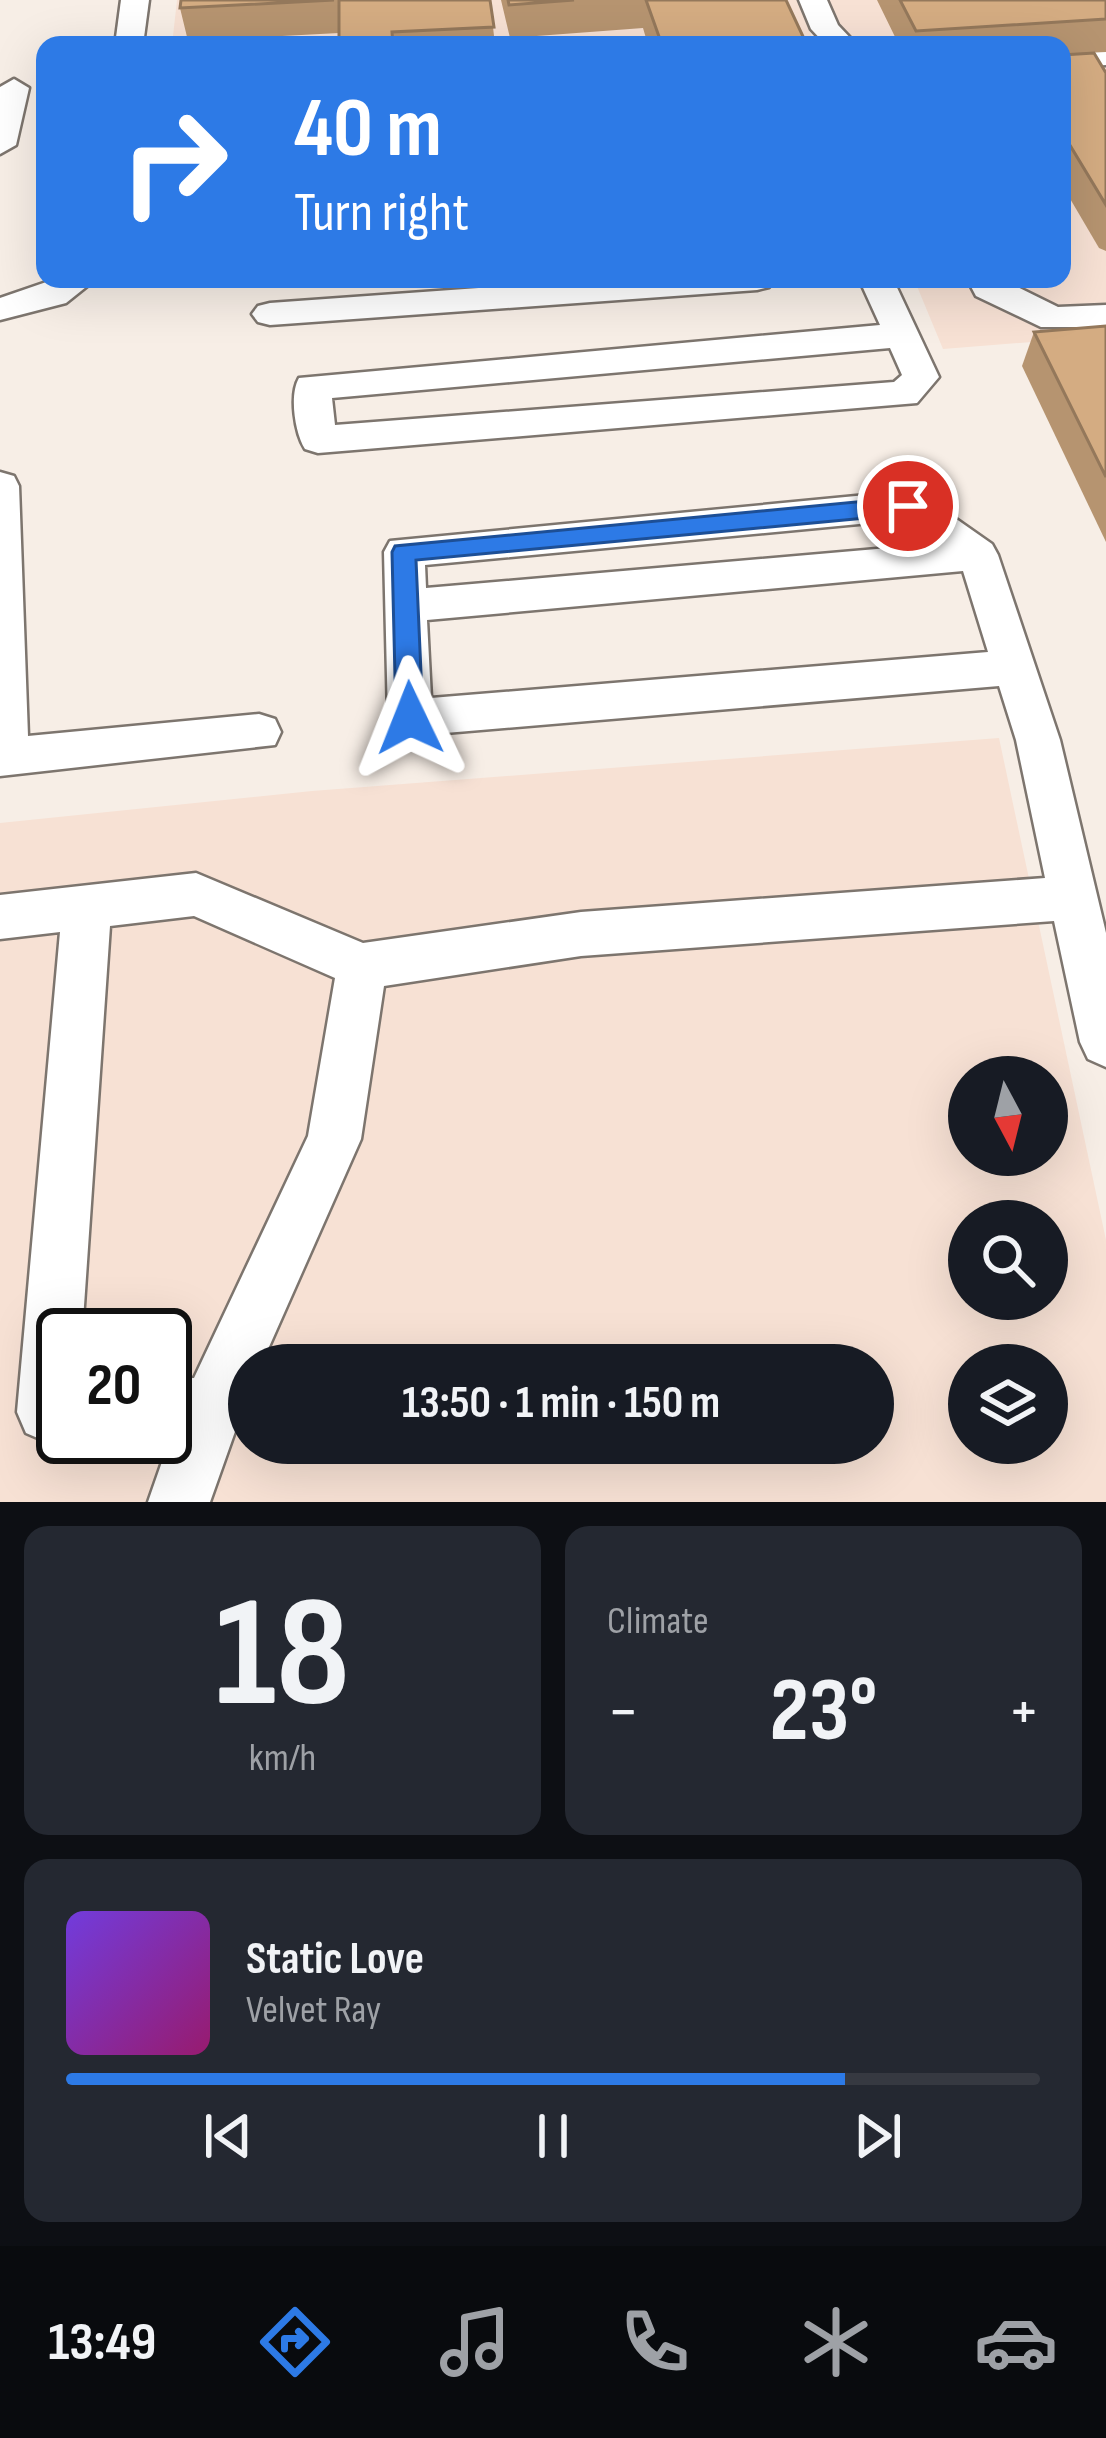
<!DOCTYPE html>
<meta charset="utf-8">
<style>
:root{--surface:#171b24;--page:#242831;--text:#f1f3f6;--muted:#9ea1a6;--line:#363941;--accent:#2d7ae6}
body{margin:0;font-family:"Sofia Sans Condensed",sans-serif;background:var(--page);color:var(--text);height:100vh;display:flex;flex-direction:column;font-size:45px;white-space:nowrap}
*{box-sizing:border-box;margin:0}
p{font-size:39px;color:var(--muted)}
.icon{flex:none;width:66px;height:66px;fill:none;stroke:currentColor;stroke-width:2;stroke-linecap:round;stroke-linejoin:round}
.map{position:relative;height:1502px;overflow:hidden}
.side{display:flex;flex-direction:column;gap:24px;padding:24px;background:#0d0f14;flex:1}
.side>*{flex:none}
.hud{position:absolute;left:36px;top:36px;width:1035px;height:252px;border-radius:24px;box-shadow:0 12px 48px #0002;background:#2d7ae6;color:#fff;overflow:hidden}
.needle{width:78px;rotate:173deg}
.tools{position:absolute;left:948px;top:1056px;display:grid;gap:24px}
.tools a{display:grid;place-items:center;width:120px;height:120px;border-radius:50%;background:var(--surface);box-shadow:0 12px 48px #0002;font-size:60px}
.speed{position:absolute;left:36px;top:1308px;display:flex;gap:24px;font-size:60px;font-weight:700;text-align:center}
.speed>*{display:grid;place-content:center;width:156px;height:156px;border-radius:50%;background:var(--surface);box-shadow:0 12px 48px #0002;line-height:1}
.speed .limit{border:6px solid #111;border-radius:18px;background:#fff;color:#111}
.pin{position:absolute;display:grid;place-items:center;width:102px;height:102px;color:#fff;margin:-51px;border:6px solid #fff;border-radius:50%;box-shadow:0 3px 12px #0007}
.me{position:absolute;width:132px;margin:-66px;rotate:358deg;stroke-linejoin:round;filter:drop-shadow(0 0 9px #0008)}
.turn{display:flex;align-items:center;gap:42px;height:252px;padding:0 60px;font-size:54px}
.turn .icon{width:156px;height:156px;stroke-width:2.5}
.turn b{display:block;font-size:84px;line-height:102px}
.big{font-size:90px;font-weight:700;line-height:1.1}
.side .card{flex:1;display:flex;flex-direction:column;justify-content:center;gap:18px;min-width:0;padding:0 42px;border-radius:24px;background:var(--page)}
.side .dial{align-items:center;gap:0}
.dial b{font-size:156px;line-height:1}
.song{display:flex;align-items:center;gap:36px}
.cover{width:144px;height:144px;border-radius:18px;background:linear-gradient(135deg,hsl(260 70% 55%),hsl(320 70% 35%))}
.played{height:12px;border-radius:6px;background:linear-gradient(90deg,var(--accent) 80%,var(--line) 80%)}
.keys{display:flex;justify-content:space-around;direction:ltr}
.heat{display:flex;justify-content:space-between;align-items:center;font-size:66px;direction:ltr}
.side .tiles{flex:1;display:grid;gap:24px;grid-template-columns:1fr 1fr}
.card:last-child{grid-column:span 2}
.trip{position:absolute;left:228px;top:1344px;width:666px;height:120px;border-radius:60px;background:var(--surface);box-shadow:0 12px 48px #0002;font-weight:700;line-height:120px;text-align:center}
.tabs{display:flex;height:192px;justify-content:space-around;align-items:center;background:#090b0e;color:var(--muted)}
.tabs .icon{width:84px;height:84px}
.tabs .active{color:var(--accent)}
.tabs b{font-size:54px;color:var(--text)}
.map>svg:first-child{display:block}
.commercial{fill:#f7e1d4;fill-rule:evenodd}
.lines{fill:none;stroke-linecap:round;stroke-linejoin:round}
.minor-casing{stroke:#7d756e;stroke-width:5}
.minor{fill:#fff;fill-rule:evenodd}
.wall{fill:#b69470}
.building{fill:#d4ac82;stroke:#94785b;stroke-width:3}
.route{fill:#2d7ae6;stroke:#1d4f96;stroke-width:3}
</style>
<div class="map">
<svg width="1106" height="1502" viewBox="0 0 1106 1502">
<rect width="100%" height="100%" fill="#f7eee6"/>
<!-- commercial -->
<g class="commercial">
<path d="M177 0H797L815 45H172Z"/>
<path d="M799 0H1106V336L943 349 914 279H1062V45H817Z"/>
<path d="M999 738 1106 1240V1502H0V823L312 791ZM969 1077H1047V1155H969ZM969 1221H1047V1299H969ZM63 1335H165V1437H63ZM249 1365H873V1443H249ZM969 1365H1047V1443H969Z"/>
</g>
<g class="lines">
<!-- minor casing -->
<g class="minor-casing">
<g id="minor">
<path d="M121 0H149L143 45H115Z"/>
<path d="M799 0H827L838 25 857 45H826L811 29Z"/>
<path d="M1106 47V65L1062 68V50Z"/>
<path d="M14 79 29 88 16 145 0 154V87Z"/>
<path d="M55 279H96L66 303 0 320V298Z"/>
<path d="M605 279H774L769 287 757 290 270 325 258 322 252 314 258 306 270 303Z"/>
<path d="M859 279H893L939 377 917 403 318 453 305 449C295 433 289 395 299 378L880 325ZM890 348 902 375 894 382 335 425 332 398Z"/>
<path d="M967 279H1001L1058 307 1106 305V327H1041L976 296Z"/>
<path d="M0 472 14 476 19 486 28 736 259 714 275 719 281 732 275 745 0 776Z"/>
<path d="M908 491 922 495 992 544 998 555 1060 740 1106 933V1067L1088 1059 1080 1042 1054 921 581 956 384 986 361 1139 261 1365H249V1392L210 1502H148L170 1439 160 1437H165V1379L194 1378 308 1136 335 978 194 916 110 926 82 1335H63V1437H73L47 1442 26 1433 17 1412 60 932 0 939V895L196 873 363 943 581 912 1045 878 1016 740 999 686 410 736 394 731 388 718 384 552 390 541ZM901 520 934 544 426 588 425 565ZM963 571 988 652 431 698 427 620Z"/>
</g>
</g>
<!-- minor -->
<use href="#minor" class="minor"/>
</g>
<!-- wall -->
<g class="wall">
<path d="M181 0H490L495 45H339V33L188 41 180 8Z"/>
<path d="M501 0H786L807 45H648L643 28 510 38Z"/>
<path d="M877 0H1106V52L1062 54V45H899Z"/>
<path d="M1062 55 1106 73V251L1099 248 1062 185Z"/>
<path d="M1106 326V542L1022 366 1034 332Z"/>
</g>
<!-- building -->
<g class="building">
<path d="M181 0H334L180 8Z"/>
<path d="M339 0H490L494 27 392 32 393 45H339Z"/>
<path d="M508 0H574L509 5Z"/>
<path d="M646 0H786L807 45H662Z"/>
<path d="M900 0H1106V19L916 31Z"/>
<path d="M1094 53 1106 73V205L1062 132V55Z"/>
<path d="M1106 326V477L1034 332Z"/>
</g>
<!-- route -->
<path class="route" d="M908 497 920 506 908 514 416 560 423 718 410 729 396 718 392 552 395 546Z"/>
</svg>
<div class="tools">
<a><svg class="needle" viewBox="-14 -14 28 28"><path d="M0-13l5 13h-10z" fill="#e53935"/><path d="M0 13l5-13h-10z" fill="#9ea1a6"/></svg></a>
<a><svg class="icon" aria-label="search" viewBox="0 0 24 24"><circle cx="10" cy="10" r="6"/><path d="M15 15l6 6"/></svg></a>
<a><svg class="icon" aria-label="layers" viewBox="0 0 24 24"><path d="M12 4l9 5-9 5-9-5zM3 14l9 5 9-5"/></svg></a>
</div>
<div class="speed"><div class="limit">20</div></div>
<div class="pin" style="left:908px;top:506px;background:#d93025"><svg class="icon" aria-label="arrive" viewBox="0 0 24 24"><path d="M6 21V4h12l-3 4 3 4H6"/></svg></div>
<svg class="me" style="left:410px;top:718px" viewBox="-20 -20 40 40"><path d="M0-17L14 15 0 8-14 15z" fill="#2d7ae6" stroke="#fff" stroke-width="4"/></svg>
<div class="trip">13:50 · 1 min · 150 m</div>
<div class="hud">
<div class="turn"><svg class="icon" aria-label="right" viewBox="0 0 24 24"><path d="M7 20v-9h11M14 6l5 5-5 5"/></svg><div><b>40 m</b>Turn right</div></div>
</div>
</div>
<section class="side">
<div class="tiles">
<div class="card dial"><b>18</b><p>km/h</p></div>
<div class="card"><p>Climate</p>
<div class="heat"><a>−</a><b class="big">23°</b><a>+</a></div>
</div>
<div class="card">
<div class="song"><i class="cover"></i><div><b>Static Love</b><p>Velvet Ray</p></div></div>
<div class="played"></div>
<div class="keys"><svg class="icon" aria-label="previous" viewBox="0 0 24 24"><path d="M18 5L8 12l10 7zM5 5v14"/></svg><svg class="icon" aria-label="pause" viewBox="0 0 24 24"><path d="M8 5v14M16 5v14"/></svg><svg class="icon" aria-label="next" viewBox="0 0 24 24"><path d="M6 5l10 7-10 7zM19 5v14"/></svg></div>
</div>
</div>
</section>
<nav class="tabs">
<b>13:49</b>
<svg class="icon active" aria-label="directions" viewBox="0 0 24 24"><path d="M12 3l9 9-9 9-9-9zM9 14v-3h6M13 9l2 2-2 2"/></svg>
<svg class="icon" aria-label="music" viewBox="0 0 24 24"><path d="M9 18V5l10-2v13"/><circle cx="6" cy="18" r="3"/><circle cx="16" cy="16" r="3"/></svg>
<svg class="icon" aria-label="phone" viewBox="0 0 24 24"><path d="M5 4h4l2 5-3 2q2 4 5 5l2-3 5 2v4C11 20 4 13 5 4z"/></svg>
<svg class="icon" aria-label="climate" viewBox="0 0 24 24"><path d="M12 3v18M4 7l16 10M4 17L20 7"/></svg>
<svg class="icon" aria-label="car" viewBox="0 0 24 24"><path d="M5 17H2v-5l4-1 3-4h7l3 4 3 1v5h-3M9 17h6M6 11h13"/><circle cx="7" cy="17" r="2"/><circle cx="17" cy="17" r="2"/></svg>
</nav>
